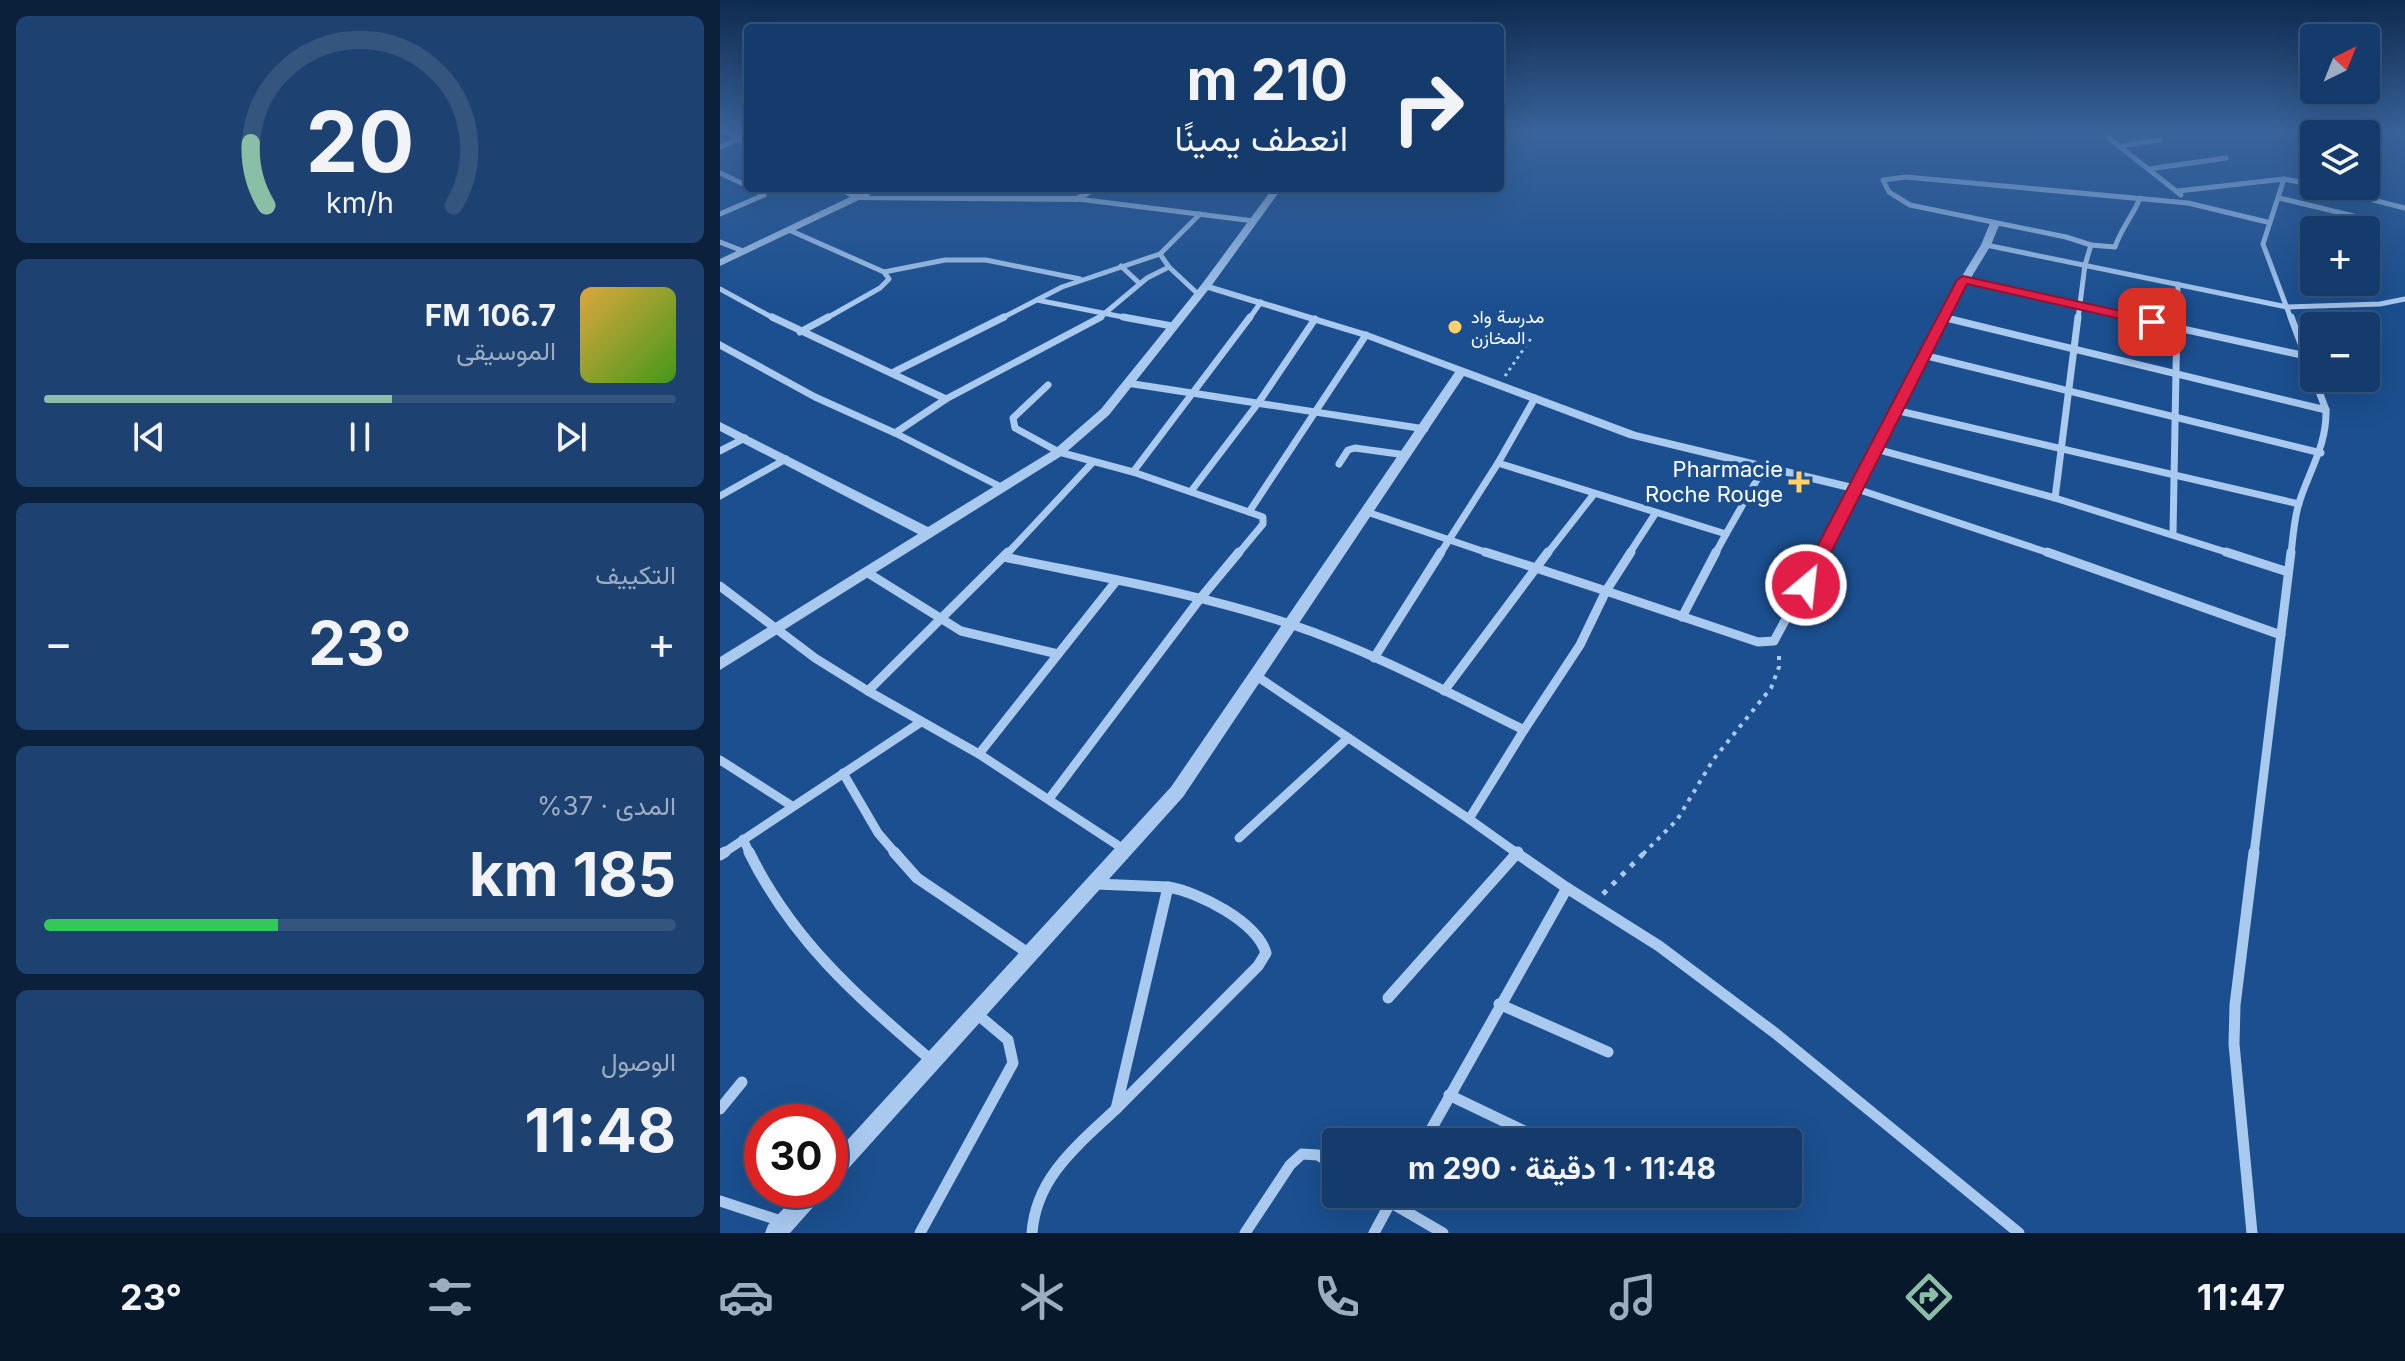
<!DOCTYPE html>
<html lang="ar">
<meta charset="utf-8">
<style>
:root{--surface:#143b6b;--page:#1d4271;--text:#f1f3f6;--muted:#9dadc1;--line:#33557e;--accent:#8abfa5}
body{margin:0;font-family:Inter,Vazirmatn,sans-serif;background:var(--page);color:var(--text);direction:rtl;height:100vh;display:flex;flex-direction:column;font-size:30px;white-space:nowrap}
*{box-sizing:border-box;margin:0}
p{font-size:26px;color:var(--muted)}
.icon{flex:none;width:44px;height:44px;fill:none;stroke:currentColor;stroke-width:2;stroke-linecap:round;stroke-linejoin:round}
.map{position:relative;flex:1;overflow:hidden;direction:ltr}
.side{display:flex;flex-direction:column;gap:16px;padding:16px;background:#0b203b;width:720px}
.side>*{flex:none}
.hud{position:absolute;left:24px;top:24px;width:760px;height:168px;border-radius:8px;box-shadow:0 8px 32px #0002,0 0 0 2px var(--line);direction:rtl;background:#143b6b;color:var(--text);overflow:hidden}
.needle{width:52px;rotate:43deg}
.buttons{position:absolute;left:1580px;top:24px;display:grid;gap:16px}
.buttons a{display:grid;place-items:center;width:80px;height:80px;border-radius:8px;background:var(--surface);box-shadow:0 8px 32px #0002,0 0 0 2px var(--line);font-size:40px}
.speed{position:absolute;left:24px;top:1104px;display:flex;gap:16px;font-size:40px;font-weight:700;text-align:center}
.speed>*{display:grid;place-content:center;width:104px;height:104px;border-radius:50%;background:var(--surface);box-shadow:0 8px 32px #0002,0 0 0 2px var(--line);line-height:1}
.speed .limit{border:12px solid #d22;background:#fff;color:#111}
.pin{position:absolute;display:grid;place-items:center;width:68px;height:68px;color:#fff;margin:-34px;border-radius:16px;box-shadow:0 4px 12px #0006}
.me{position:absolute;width:88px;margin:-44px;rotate:28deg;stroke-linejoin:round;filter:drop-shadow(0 0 6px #0008)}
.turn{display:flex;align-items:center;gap:28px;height:168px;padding:0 24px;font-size:36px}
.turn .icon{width:104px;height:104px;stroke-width:2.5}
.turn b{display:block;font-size:56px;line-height:68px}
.big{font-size:60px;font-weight:700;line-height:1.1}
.side .tile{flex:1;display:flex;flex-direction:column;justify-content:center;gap:12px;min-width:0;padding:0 28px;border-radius:12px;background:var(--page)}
.side .dial{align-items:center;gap:0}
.dial svg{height:208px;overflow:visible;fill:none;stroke:var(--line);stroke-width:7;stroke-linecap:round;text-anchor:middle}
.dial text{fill:var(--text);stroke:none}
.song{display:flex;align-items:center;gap:24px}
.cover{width:96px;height:96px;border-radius:12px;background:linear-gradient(135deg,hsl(40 70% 55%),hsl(100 70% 35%))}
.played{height:8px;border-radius:4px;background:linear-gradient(90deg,var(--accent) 55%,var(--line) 55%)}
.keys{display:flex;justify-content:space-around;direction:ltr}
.heat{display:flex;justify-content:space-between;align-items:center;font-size:44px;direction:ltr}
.charge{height:12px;border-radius:6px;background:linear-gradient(90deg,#34c759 37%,var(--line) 0)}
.trip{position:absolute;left:602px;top:1128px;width:480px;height:80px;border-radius:8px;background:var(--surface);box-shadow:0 8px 32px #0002,0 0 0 2px var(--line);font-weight:700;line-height:80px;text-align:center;direction:rtl}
.dock{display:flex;height:128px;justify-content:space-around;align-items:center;background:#08182b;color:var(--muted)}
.dock .icon{width:56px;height:56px}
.dock .on{color:var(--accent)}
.dock b{font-size:36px;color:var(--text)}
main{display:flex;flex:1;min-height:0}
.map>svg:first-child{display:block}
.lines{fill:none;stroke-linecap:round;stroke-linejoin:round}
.path-far2{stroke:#a9c9ee;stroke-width:3;stroke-dasharray:3 4;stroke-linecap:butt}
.path-far1{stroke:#a9c9ee;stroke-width:4;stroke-dasharray:4 6;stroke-linecap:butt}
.path{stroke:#a9c9ee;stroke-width:5;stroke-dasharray:5 8;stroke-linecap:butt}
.minor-far3{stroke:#a9c9ee;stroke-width:5}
.minor-far2{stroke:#a9c9ee;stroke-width:7}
.minor-far1{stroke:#a9c9ee;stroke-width:9}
.minor{stroke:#a9c9ee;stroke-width:11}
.tertiary{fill:#a9c9ee;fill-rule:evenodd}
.route{fill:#e11d48;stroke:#92132f;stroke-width:2}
.poi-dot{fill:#ffd166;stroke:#1b4f8f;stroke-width:3}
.labels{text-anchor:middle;stroke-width:8;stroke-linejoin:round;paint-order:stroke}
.far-poi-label{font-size:18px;fill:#fff;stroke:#1b4f8f;text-anchor:start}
.poi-label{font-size:22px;fill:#fff;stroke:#1b4f8f;text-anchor:end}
</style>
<main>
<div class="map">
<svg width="1685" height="1233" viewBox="0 0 1685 1233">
<rect width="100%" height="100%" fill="#1b4f8f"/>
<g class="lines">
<!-- path-far2 -->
<path class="path-far2" d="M785 376 812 337"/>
<!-- path-far1 -->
<path class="path-far1" d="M923 854 957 820 993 760 1051 688 1059 667V654"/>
<!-- path -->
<path class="path" d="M883 894 925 852"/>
<!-- minor-far3 -->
<g class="minor-far3">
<path d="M1389 138 1461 195"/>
<path d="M1399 146 1440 140"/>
<path d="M0 147 28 135"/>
<path d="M1429 169 1506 158"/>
<path d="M0 173 28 186"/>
<path d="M1564 179 1594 185"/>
<path d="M1598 186 1685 208"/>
<path d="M1458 191 1564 179 1543 244 1571 319"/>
<path d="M1559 198 1638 217"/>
<path d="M358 199 534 221"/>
<path d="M0 214 44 195 31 188"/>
<path d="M69 230 164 272 169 279 160 288 105 319"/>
<path d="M0 242 23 251"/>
<path d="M1266 245 1567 307 1660 304 1685 299"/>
<path d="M1371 245 1395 247C1401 228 1413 216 1420 198"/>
<path d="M440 254 480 214"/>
<path d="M401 266 418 282"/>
<path d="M164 272 225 260H266L360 279"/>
<path d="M1243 280 1417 319"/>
<path d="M0 289 55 319"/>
<path d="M317 300 413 319"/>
<path d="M1222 317 1228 319"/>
<path d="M280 319 342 287 440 254 449 267 479 295"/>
<path d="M378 319 427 278 449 267"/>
<path d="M529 319 541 302"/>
<path d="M1358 319 1365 265 1371 245 1346 237 1190 205 1169 192 1163 180 1186 177 1468 203 1547 222"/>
<path d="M1457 319 1458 284"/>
</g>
<!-- minor-far2 -->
<g class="minor-far2">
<path d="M403 317 452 326"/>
<path d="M1222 317 1606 410"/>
<path d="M1408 317 1586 356"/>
<path d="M1571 317 1606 410C1607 445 1589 471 1579 503 1574 519 1573 537 1571 554"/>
<path d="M80 332 108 317"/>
<path d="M0 345 95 397 175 433 226 399 52 317"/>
<path d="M1203 355 1601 453"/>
<path d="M172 373 284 317"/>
<path d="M407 383 705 429"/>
<path d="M328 385 293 418 295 428 339 452 413 472 530 317"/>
<path d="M815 398 778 463 1006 534 1043 469"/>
<path d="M226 399 381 317"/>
<path d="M1175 410 1579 504"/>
<path d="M175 433 281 487"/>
<path d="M1156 449 1335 498 1512 554"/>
<path d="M0 451 25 438"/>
<path d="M619 464 628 450 635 448 686 455"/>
<path d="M413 472 529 512"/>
<path d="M472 490 539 402 595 319"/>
<path d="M0 496 66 459"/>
<path d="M1335 498 1358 317"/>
<path d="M647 512 771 554"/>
<path d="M1453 534 1457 317"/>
<path d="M287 554 373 462"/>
<path d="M518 554 543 524V517L529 512 646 335"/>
<path d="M720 554 778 463"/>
<path d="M827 554 874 494"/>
<path d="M909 554 935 514"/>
<path d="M995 554 1006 534"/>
<path d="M1101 554 1137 489 1332 554"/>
</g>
<!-- minor-far1 -->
<g class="minor-far1">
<path d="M288 552 148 691 259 754 405 850"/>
<path d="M828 552 816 568 886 591 911 552"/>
<path d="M1327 552 1561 635"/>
<path d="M1506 552 1568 572"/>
<path d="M284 557C380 577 477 593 570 624 651 651 727 692 804 730L860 645 886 591 1038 642 1054 641 1102 552"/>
<path d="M148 573 241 631 338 654"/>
<path d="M0 586 95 658 148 691"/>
<path d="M962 617 996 552"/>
<path d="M654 658 721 552"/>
<path d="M535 675 749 819 804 730"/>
<path d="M724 691 816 568 765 552"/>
<path d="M259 754 397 580"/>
<path d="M0 760 72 806"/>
<path d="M123 773 158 833 176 854"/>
<path d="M329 799 479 600 519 552"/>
<path d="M749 819 798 854"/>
<path d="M519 838 628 738"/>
<path d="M23 839 30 854"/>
<path d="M2 854 201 722"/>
<path d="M1534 854 1571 552"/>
</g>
<!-- minor -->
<g class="minor">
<path d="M29 852C73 942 138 997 212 1061"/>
<path d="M174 852 197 878 311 955"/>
<path d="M0 855 5 852"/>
<path d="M376 884 448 887"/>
<path d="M448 887C479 892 537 922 546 953L538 966 396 1109Z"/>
<path d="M847 888 939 946 1055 1033 1299 1233"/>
<path d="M668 998 798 852"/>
<path d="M779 1004 888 1052"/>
<path d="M729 1095 827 1142"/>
<path d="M0 1109 22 1082"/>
<path d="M704 1142 847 888 795 852"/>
<path d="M656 1194 723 1233"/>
<path d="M0 1201 64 1222"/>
<path d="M200 1233 293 1063 288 1040 257 1014"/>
<path d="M312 1233C316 1177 358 1145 396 1109"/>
<path d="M525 1233 570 1165 582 1154 598 1155 616 1166"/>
<path d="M654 1233 675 1194"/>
<path d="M1532 1233 1514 1044 1515 1005 1534 852"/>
</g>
<!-- tertiary -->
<g class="tertiary">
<path d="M2 132H12L28 140V146Z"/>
<path d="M114 188H125L138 194 150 188H161L148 196H356L371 188H381L358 202 139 200 0 266V259L130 197Z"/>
<path d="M553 188H562L492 285 650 333 916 432 1133 484 1217 317 1261 245 1270 223 1275 220 1280 223 1271 245 1227 317 1143 489 1137 493 909 438 744 376 463 797 117 1181 110 1184V1159L451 787 735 372 642 337 488 290 389 415 343 455 0 670V657L198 534 0 431V422L208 527 335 449 381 409 482 284Z"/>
<path d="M81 1190H105L102 1197 70 1233H45L48 1225Z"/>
</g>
</g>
<!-- sky -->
<linearGradient id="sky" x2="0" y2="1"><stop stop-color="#0f2b4f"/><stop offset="0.43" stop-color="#39639b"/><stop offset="1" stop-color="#39639b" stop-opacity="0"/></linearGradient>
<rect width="1685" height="305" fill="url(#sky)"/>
<!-- route -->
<path class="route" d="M1243 276 1432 318 1438 322 1432 326 1247 284 1092 590H1080L1077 585 1237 280Z"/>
<!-- markers -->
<g class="poi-dot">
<circle cx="735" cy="327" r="8"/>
<path d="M1075 470h8v8h8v8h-8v8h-8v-8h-8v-8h8z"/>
</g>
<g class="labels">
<!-- far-poi labels -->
<g class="far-poi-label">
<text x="751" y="323">مدرسة واد<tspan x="751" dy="21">المخازن</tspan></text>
</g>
<!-- poi labels -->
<g class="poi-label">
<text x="1063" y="477">Pharmacie<tspan x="1063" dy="25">Roche Rouge</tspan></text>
</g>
</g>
</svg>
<div class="buttons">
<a><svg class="needle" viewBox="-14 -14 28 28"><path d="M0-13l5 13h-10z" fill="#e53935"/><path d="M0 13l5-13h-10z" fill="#9dadc1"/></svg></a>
<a><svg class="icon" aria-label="layers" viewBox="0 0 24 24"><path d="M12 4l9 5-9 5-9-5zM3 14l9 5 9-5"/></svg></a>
<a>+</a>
<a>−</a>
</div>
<div class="speed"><div class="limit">30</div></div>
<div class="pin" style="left:1432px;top:322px;background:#d93025"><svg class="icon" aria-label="arrive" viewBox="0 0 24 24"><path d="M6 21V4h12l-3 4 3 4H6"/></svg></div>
<svg class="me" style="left:1086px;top:585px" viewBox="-20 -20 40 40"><circle r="17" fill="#e11d48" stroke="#fff" stroke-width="3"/><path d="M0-11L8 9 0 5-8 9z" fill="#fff"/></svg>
<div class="trip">11:48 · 1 دقيقة · 290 m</div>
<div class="hud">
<div class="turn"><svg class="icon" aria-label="right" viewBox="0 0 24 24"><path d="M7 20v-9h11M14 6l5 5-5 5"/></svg><div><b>210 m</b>انعطف يمينًا</div></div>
</div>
</div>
<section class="side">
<div class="tile dial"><svg viewBox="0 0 100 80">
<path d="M14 69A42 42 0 1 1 86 69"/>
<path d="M14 69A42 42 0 0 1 8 45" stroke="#8abfa5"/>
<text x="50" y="56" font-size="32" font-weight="700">20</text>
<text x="50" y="72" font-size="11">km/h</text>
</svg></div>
<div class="tile">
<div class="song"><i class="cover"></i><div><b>106.7 FM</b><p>الموسيقى</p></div></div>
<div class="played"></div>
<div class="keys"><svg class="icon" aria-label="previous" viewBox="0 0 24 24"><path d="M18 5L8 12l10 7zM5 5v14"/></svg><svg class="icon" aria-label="pause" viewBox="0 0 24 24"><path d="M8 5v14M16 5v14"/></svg><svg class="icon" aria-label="next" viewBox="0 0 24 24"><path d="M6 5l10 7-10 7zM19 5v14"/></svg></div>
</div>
<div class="tile"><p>التكييف</p>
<div class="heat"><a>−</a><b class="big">23°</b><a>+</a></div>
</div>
<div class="tile"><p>المدى · 37%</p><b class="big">185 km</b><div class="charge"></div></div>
<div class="tile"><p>الوصول</p><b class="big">11:48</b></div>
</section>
</main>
<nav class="dock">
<b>11:47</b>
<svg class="icon on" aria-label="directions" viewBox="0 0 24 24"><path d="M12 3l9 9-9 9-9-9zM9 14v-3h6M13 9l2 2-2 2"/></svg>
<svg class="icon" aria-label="music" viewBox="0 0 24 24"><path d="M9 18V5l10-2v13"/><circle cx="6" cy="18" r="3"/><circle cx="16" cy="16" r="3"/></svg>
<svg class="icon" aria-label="phone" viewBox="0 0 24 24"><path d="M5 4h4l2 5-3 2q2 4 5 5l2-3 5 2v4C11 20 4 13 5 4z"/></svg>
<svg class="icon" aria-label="climate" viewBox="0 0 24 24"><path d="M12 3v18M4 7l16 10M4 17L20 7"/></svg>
<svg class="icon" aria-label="car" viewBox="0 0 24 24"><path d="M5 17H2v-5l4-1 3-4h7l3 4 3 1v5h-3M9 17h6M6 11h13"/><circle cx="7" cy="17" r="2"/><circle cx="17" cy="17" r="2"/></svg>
<svg class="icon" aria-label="filters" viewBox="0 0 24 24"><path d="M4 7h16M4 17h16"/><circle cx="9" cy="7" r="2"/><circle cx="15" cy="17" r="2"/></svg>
<b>23°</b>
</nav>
